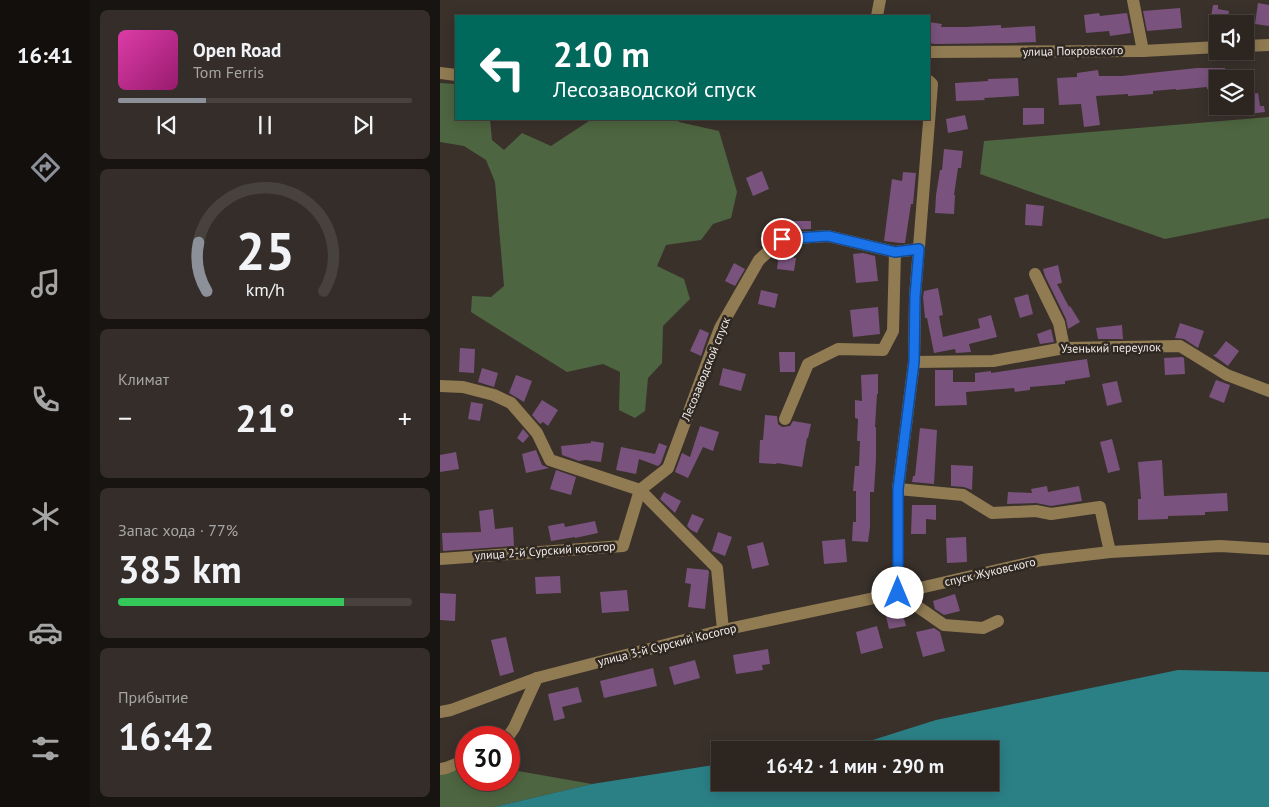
<!DOCTYPE html>
<html lang="ru">
<meta charset="utf-8">
<style>
:root{--surface:#2c2520;--page:#342d29;--text:#f1f3f6;--muted:#a6a5a5;--line:#48423e;--accent:#8c9099}
body{margin:0;font-family:"PT Sans",sans-serif;background:var(--page);color:var(--text);height:100vh;display:flex;flex-direction:column;font-size:19px;white-space:nowrap}
*{box-sizing:border-box;margin:0}
p{font-size:16px;color:var(--muted)}
.icon{flex:none;width:28px;height:28px;fill:none;stroke:currentColor;stroke-width:2;stroke-linecap:round;stroke-linejoin:round}
.map{position:relative;flex:1;overflow:hidden}
.details{display:flex;flex-direction:column;gap:10px;padding:10px;background:#181412;width:350px}
.details>*{flex:none}
.top-card{position:absolute;left:15px;top:15px;width:475px;height:105px;border-radius:0px;box-shadow:0 2px 12px #0003,0 0 0 1px var(--line);background:#00695c;color:#fff;overflow:hidden}
.tools{position:absolute;left:769px;top:15px;display:grid;gap:10px}
.tools a{display:grid;place-items:center;width:45px;height:45px;border-radius:0px;background:var(--surface);box-shadow:0 2px 12px #0003,0 0 0 1px var(--line);font-size:25px}
.speed{position:absolute;left:15px;top:726px;display:flex;gap:10px;font-size:25px;font-weight:700;text-align:center}
.speed>*{display:grid;place-content:center;width:65px;height:65px;border-radius:50%;background:var(--surface);box-shadow:0 2px 12px #0003,0 0 0 1px var(--line);line-height:1}
.speed .limit{border:8px solid #d22;background:#fff;color:#111}
.pin{position:absolute;display:grid;place-items:center;width:42px;height:42px;color:#fff;margin:-21px;border:2px solid #fff;border-radius:50%;box-shadow:0 1px 5px #0007}
.me{position:absolute;width:55px;margin:-28px;rotate:0deg;stroke-linejoin:round;filter:drop-shadow(0 0 4px #0008)}
.turn{display:flex;align-items:center;gap:18px;height:105px;padding:0 15px;font-size:22px}
.turn .icon{width:65px;height:65px;stroke-width:2.5}
.turn b{display:block;font-size:35px;line-height:42px}
.big{font-size:38px;font-weight:800;line-height:1.1}
.details .tile{flex:1;display:flex;flex-direction:column;justify-content:center;gap:8px;min-width:0;padding:0 18px;border-radius:8px;background:var(--page)}
.details .dial{align-items:center;gap:0}
.dial svg{height:130px;overflow:visible;fill:none;stroke:var(--line);stroke-width:7;stroke-linecap:round;text-anchor:middle}
.dial text{fill:var(--text);stroke:none}
.song{display:flex;align-items:center;gap:15px}
.cover{width:60px;height:60px;border-radius:8px;background:linear-gradient(135deg,hsl(320 70% 55%),hsl(320 70% 35%))}
.played{height:5px;border-radius:2px;background:linear-gradient(90deg,var(--accent) 30%,var(--line) 30%)}
.keys{display:flex;justify-content:space-around;direction:ltr}
.heat{display:flex;justify-content:space-between;align-items:center;font-size:28px;direction:ltr}
.charge{height:8px;border-radius:4px;background:linear-gradient(90deg,#34c759 77%,var(--line) 0)}
.trip{position:absolute;left:271px;top:741px;width:288px;height:50px;border-radius:0px;background:var(--surface);box-shadow:0 2px 12px #0003,0 0 0 1px var(--line);font-weight:800;line-height:50px;text-align:center}
main{display:flex;flex:1;min-height:0}
.menu{display:flex;flex-direction:column;width:90px;justify-content:space-around;align-items:center;background:#120f0d;color:var(--muted)}
.menu .icon{width:35px;height:35px}
.menu .active{color:var(--accent)}
.menu b{font-size:22px;color:var(--text)}
.map>svg:first-child{display:block}
.green{fill:#4e6541}
.water{fill:#2b8086}
.building{fill:#79537d}
.lines{fill:none;stroke-linecap:round;stroke-linejoin:round}
.minor{stroke:#907b52;stroke-width:12}
.route-casing{stroke:#114b97;stroke-width:12}
.route{stroke:#1a73e8;stroke-width:9}
.labels{text-anchor:middle;stroke-width:5;stroke-linejoin:round;paint-order:stroke}
.street-label{font-size:12px;fill:#f0eae6;stroke:#2f2721}
</style>
<main>
<nav class="menu">
<b>16:41</b>
<svg class="icon active" aria-label="directions" viewBox="0 0 24 24"><path d="M12 3l9 9-9 9-9-9zM9 14v-3h6M13 9l2 2-2 2"/></svg>
<svg class="icon" aria-label="music" viewBox="0 0 24 24"><path d="M9 18V5l10-2v13"/><circle cx="6" cy="18" r="3"/><circle cx="16" cy="16" r="3"/></svg>
<svg class="icon" aria-label="phone" viewBox="0 0 24 24"><path d="M5 4h4l2 5-3 2q2 4 5 5l2-3 5 2v4C11 20 4 13 5 4z"/></svg>
<svg class="icon" aria-label="climate" viewBox="0 0 24 24"><path d="M12 3v18M4 7l16 10M4 17L20 7"/></svg>
<svg class="icon" aria-label="car" viewBox="0 0 24 24"><path d="M5 17H2v-5l4-1 3-4h7l3 4 3 1v5h-3M9 17h6M6 11h13"/><circle cx="7" cy="17" r="2"/><circle cx="17" cy="17" r="2"/></svg>
<svg class="icon" aria-label="filters" viewBox="0 0 24 24"><path d="M4 7h16M4 17h16"/><circle cx="9" cy="7" r="2"/><circle cx="15" cy="17" r="2"/></svg>
</nav>
<section class="details">
<div class="tile">
<div class="song"><i class="cover"></i><div><b>Open Road</b><p>Tom Ferris</p></div></div>
<div class="played"></div>
<div class="keys"><svg class="icon" aria-label="previous" viewBox="0 0 24 24"><path d="M18 5L8 12l10 7zM5 5v14"/></svg><svg class="icon" aria-label="pause" viewBox="0 0 24 24"><path d="M8 5v14M16 5v14"/></svg><svg class="icon" aria-label="next" viewBox="0 0 24 24"><path d="M6 5l10 7-10 7zM19 5v14"/></svg></div>
</div>
<div class="tile dial"><svg viewBox="0 0 100 80">
<path d="M14 69A42 42 0 1 1 86 69"/>
<path d="M14 69A42 42 0 0 1 9 39" stroke="#8c9099"/>
<text x="50" y="56" font-size="32" font-weight="700">25</text>
<text x="50" y="72" font-size="11">km/h</text>
</svg></div>
<div class="tile"><p>Климат</p>
<div class="heat"><a>−</a><b class="big">21°</b><a>+</a></div>
</div>
<div class="tile"><p>Запас хода · 77%</p><b class="big">385 km</b><div class="charge"></div></div>
<div class="tile"><p>Прибытие</p><b class="big">16:42</b></div>
</section>
<div class="map">
<svg width="829" height="807" viewBox="0 0 829 807">
<rect width="100%" height="100%" fill="#3a312b"/>
<!-- green -->
<g class="green">
<path d="M0 83 16 84V119H50L52 140 64 150 82 133 111 146 152 119H237L239 122 279 131 297 192 291 218 273 224 261 240 226 245 217 266 244 279 250 299 223 326 222 363 208 378 205 411 195 418 179 410 180 372 163 364 127 372 31 312 32 296 51 297 64 286 55 182 46 160 24 146 0 142Z"/>
<path d="M829 117V218L725 239 540 174 544 141Z"/>
<path d="M0 771H26V780H69V771H78L152 784 54 807H0Z"/>
</g>
<!-- water -->
<path class="water" d="M738 670 829 672V807H54L152 784 280 764V782H550V750H401L496 720Z"/>
<!-- building -->
<g class="building">
<path d="M818 3 829 5V26L815 24Z"/>
<path d="M773 5H778V9L789 11 787 24H778V31L769 29Z"/>
<path d="M740 8 742 28 707 31 703 11Z"/>
<path d="M659 13 660 16 687 13 691 33 670 36 669 31 646 33 644 15Z"/>
<path d="M489 22 502 24 501 27H526L561 25V28L595 26 596 42 573 43 495 44 489 43Z"/>
<path d="M757 68H785V79H778V89H767V87L736 90V89L713 91V94L688 96V94L656 96 660 125 644 127 641 104 619 105 617 78 637 77V73L658 70 659 76H682Z"/>
<path d="M578 78 579 96 544 98 545 100 516 101 515 83 548 81V79Z"/>
<path d="M818 93 820 106H824L825 112 790 116 789 106H805V95Z"/>
<path d="M583 108H604V124L583 125Z"/>
<path d="M525 115 528 129 508 133 506 119Z"/>
<path d="M504 149 523 151 521 168H518L514 195H515L514 214 495 213 496 195 500 170H502Z"/>
<path d="M322 171 329 189 313 196 306 178Z"/>
<path d="M463 172 476 173 473 204H471L465 243H460L444 241 452 179 462 181Z"/>
<path d="M586 204 604 206 602 226 585 225Z"/>
<path d="M350 221H371V229L350 230Z"/>
<path d="M423 253 435 256 438 281 416 283 413 254Z"/>
<path d="M339 255 356 258 354 271 337 269Z"/>
<path d="M294 263 305 269 295 286 285 281Z"/>
<path d="M618 265 622 283 617 284 629 307 630 306 640 322 628 329 626 319 605 276 603 269Z"/>
<path d="M498 288 503 315 499 316 503 337 540 328 538 319 551 315 557 337 529 344 531 352 516 353 515 349 494 353 487 318H485L483 297 484 291Z"/>
<path d="M321 290 338 294 335 308 318 304Z"/>
<path d="M588 294 593 314 580 318 574 298Z"/>
<path d="M438 307 440 334 413 337 410 310Z"/>
<path d="M740 323 764 331 758 348 744 339 735 338Z"/>
<path d="M682 325 683 339H658L656 328Z"/>
<path d="M260 329 269 333 261 356 250 351Z"/>
<path d="M611 329 614 342 600 344 597 334Z"/>
<path d="M786 341 799 351 788 366 773 355 776 354Z"/>
<path d="M20 348 35 349 34 373 19 372Z"/>
<path d="M339 352H355V372H340Z"/>
<path d="M742 357 744 358 745 374 725 375 724 358Z"/>
<path d="M647 359 650 377 625 381V384L590 387V390L575 392 574 388 526 392 527 405 495 406V370H513V382H535V373L551 371V373Z"/>
<path d="M42 368 58 373 54 387 38 382Z"/>
<path d="M283 368 306 374 301 391 279 385Z"/>
<path d="M438 374V394H437L435 427H436V459L434 492H430V527L428 542 412 541 413 522H416V491H413L415 466H419L420 441H417L418 419 415 418V400L422 401 421 375Z"/>
<path d="M76 375 92 381 84 402 69 393Z"/>
<path d="M776 380 790 385 784 403 769 397Z"/>
<path d="M677 381 682 402 667 406 662 384Z"/>
<path d="M102 400 118 410 108 426 103 422 100 424 92 415Z"/>
<path d="M31 402 43 404 40 421 28 419Z"/>
<path d="M325 415 337 416 338 424 342 427 350 426 353 421 371 424 368 438H367L362 467 337 463 336 464 319 463 320 440H323Z"/>
<path d="M260 426 279 432 273 451 263 447 248 478 235 472 242 453 250 457Z"/>
<path d="M480 428 497 430 494 484 472 482 473 476H475Z"/>
<path d="M83 429 89 436 83 443 77 438Z"/>
<path d="M672 439 680 470 668 473 660 442Z"/>
<path d="M151 441 164 443 161 462 146 460 139 461 122 455 121 446 151 443Z"/>
<path d="M219 443 227 446 221 463 218 466 199 459 196 474 176 470 181 447 215 454Z"/>
<path d="M96 450 102 465 109 468 86 473 82 454Z"/>
<path d="M16 452 19 469 0 472V455Z"/>
<path d="M722 460 724 496 787 493 788 511 765 512V515L728 516V519L698 520V499H701L698 462Z"/>
<path d="M511 465 533 466 532 490 524 487 511 486Z"/>
<path d="M116 470 136 477 131 495 110 489Z"/>
<path d="M607 486 608 492 639 486 642 501 611 506 596 503 567 504 568 492 592 493 591 489Z"/>
<path d="M224 492 241 501 235 513 220 499Z"/>
<path d="M472 505H496V520L486 519V534H471Z"/>
<path d="M53 509 55 529 73 527 74 546 3 551 2 533 41 532 39 511Z"/>
<path d="M252 514 264 519 257 533 251 530 247 526Z"/>
<path d="M155 521 158 533 135 538V537L111 541 108 526 124 523 125 527Z"/>
<path d="M278 532 292 537 285 556 272 551Z"/>
<path d="M526 537 527 562 507 563 506 538Z"/>
<path d="M405 539 407 562 384 564 382 541Z"/>
<path d="M323 542 329 565 312 569 307 546Z"/>
<path d="M247 568 268 570 269 572 265 609 248 607 251 584 245 583Z"/>
<path d="M120 576 121 593 96 594 95 577Z"/>
<path d="M187 590 189 611 162 613 160 592Z"/>
<path d="M0 593 16 594 15 621 0 620Z"/>
<path d="M515 594 520 611 504 615 495 609 493 601Z"/>
<path d="M460 604 466 626 449 629 444 608Z"/>
<path d="M437 626 443 648 421 654 416 632Z"/>
<path d="M494 628 500 632 505 651 483 657 476 632Z"/>
<path d="M66 637 74 672 60 676 51 640Z"/>
<path d="M328 649 330 664 322 665 323 670 296 674 293 655Z"/>
<path d="M255 660 260 678 234 685 229 667Z"/>
<path d="M213 668 217 686 164 698 160 681Z"/>
<path d="M138 687 142 702 122 707 125 718 114 721 108 694Z"/>
</g>
<g class="lines">
<!-- minor -->
<g class="minor">
<path d="M693 0 703 51"/>
<path d="M437 16 440 0"/>
<path d="M805 46 829 45"/>
<path d="M489 52 703 51 778 47"/>
<path d="M0 73 16 75"/>
<path d="M595 274 619 323 624 348"/>
<path d="M474 362 553 361 624 348 740 346 787 375 829 391"/>
<path d="M0 386 23 387 54 395 71 403 97 433 110 460 200 490 277 568 283 630"/>
<path d="M345 419 368 364 398 349 443 350 453 331 455 252"/>
<path d="M458 489 523 495 552 513 596 511 611 514 660 507 670 552"/>
<path d="M0 559 183 546 200 490 228 468 280 328 319 260 342 239 388 236 455 252 479 249"/>
<path d="M458 593V489L474 362 475 297 492 84 489 81"/>
<path d="M458 593 504 625 543 628 558 621"/>
<path d="M0 712 11 710 97 678 283 630 458 593 602 560 670 552 780 546 829 549"/>
<path d="M67 738 74 728 97 678"/>
<path d="M0 769 6 768 26 760"/>
</g>
</g>
<g class="lines">
<!-- route casing -->
<g class="route-casing">
<path id="route" d="M342 239 388 236 455 252 479 249 475 297 474 362 458 489V593"/>
</g>
<!-- route -->
<use href="#route" class="route"/>
</g>
<g class="labels">
<!-- street labels -->
<g class="street-label">
<text transform="translate(633 51) rotate(-1)" y="4">улица Покровского</text>
<text transform="translate(671 348) rotate(-1)" y="4">Узенький переулок</text>
<text transform="translate(266 369) rotate(-68)" y="4">Лесозаводской спуск</text>
<text transform="translate(105 551) rotate(-4)" y="4">улица 2-й Сурский косогор</text>
<text transform="translate(550 572) rotate(-13)" y="4">спуск Жуковского</text>
<text transform="translate(227 645) rotate(-14)" y="4">улица 3-й Сурский Косогор</text>
</g>
</g>
</svg>
<div class="tools">
<a><svg class="icon" aria-label="sound" viewBox="0 0 24 24"><path d="M4 9h4l5-4v14l-5-4H4zM17 9q2 3 0 6"/></svg></a>
<a><svg class="icon" aria-label="layers" viewBox="0 0 24 24"><path d="M12 4l9 5-9 5-9-5zM3 14l9 5 9-5"/></svg></a>
</div>
<div class="speed"><div class="limit">30</div></div>
<div class="pin" style="left:342px;top:239px;background:#d93025"><svg class="icon" aria-label="arrive" viewBox="0 0 24 24"><path d="M6 21V4h12l-3 4 3 4H6"/></svg></div>
<svg class="me" style="left:458px;top:593px" viewBox="-20 -20 40 40"><circle r="19" fill="#fff"/><path d="M0-13L10 11 0 6-10 11z" fill="#1a73e8"/></svg>
<div class="trip">16:42 · 1 мин · 290 m</div>
<div class="top-card">
<div class="turn"><svg class="icon" aria-label="left" viewBox="0 0 24 24"><path d="M17 20v-9H6M10 6l-5 5 5 5"/></svg><div><b>210 m</b>Лесозаводской спуск</div></div>
</div>
</div>
</main>
